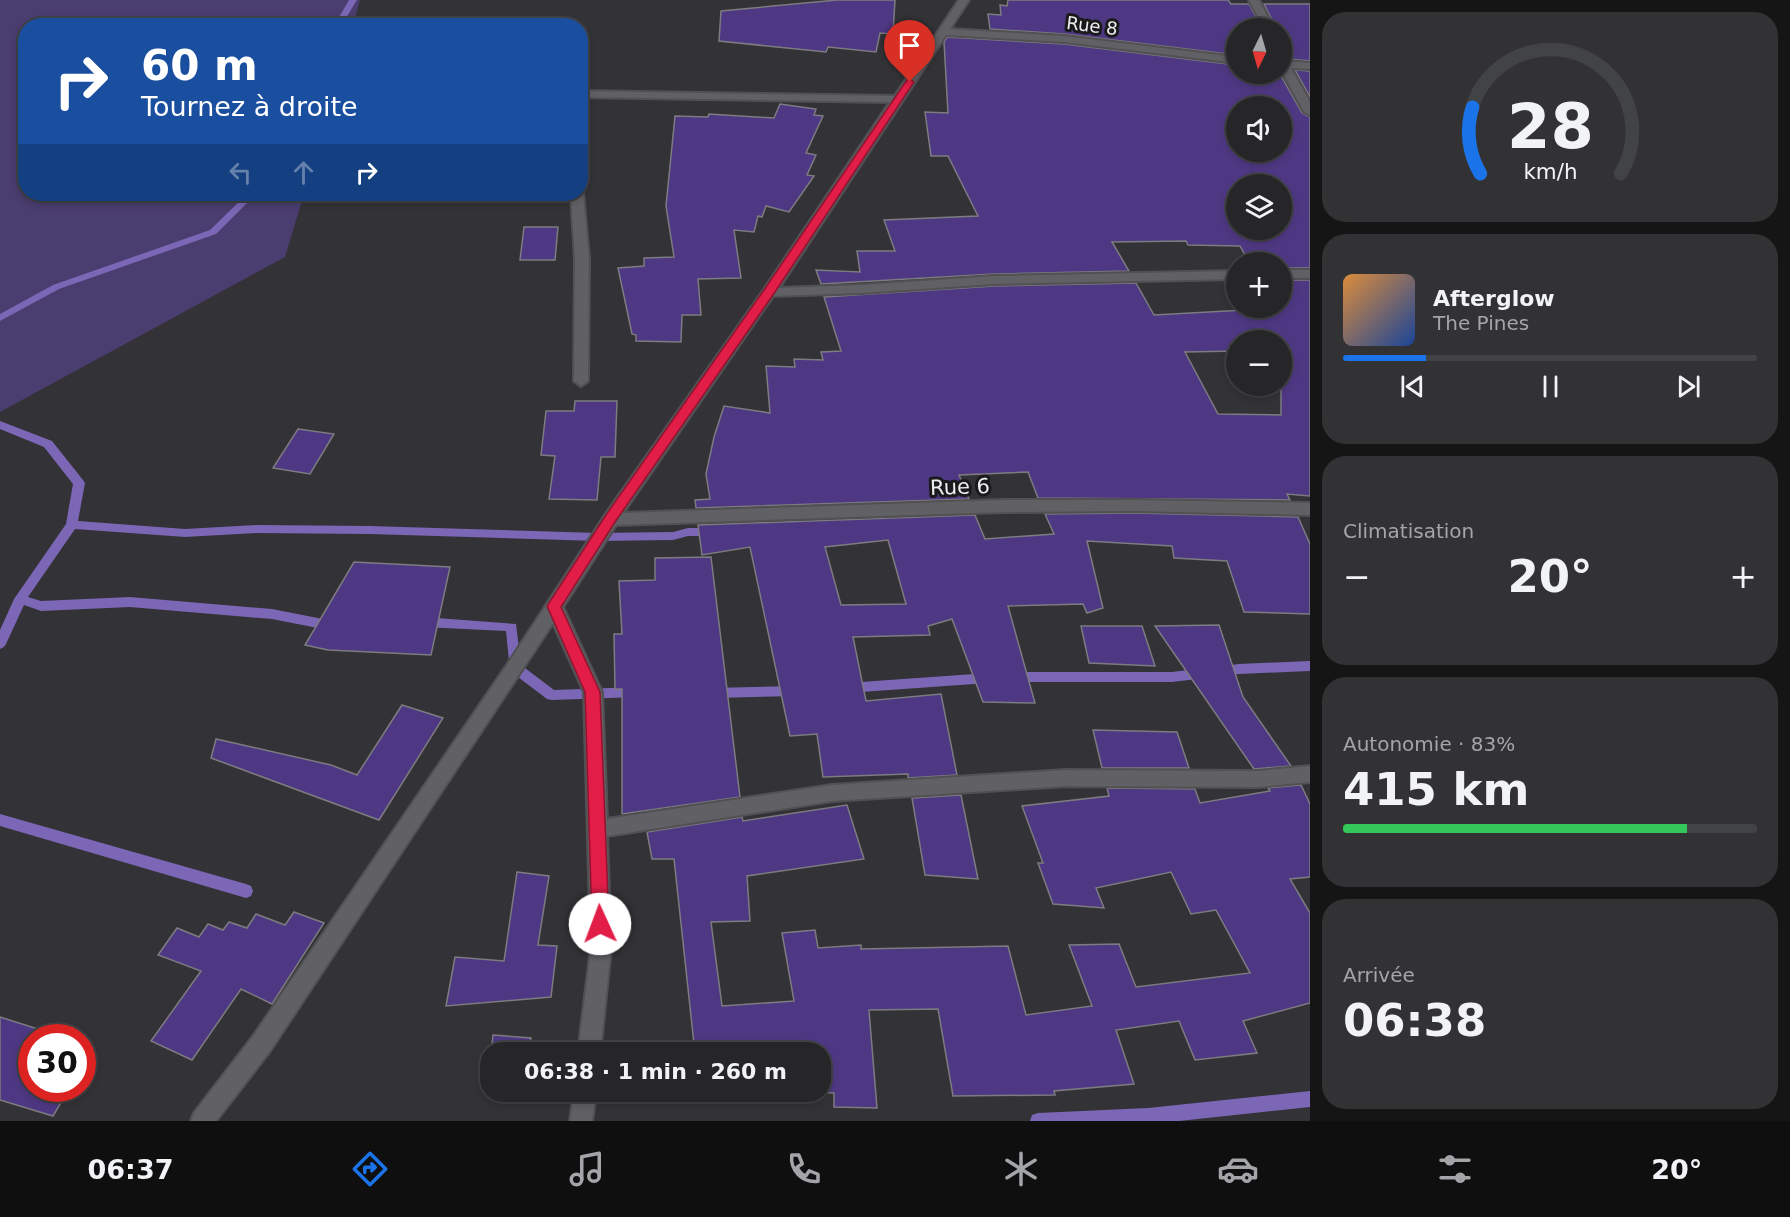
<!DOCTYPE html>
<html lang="fr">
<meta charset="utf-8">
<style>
:root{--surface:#262628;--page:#323234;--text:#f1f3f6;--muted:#a4a5a8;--line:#424345;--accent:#1a73e8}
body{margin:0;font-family:"DejaVu Sans",sans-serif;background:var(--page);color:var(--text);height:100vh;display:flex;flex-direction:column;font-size:22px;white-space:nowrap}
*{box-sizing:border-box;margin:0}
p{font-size:20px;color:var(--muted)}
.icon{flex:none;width:33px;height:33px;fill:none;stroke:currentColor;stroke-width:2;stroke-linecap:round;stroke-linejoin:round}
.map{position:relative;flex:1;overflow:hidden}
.side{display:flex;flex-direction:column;gap:12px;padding:12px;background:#151516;width:480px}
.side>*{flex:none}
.banner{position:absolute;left:18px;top:18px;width:570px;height:183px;border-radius:24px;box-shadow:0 3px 9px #0003,0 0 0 2px var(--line);background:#1a4fa0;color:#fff;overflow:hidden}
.needle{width:39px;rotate:185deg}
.tools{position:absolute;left:1226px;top:18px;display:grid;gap:12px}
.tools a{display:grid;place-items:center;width:66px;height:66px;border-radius:50%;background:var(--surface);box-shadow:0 3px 9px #0003,0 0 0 2px var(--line);font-size:30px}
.speed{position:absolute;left:18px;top:1024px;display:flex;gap:12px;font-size:30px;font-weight:700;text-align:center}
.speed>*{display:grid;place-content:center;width:78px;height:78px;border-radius:50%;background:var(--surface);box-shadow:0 3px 9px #0003,0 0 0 2px var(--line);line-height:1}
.speed .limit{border:9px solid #d22;background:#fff;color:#111}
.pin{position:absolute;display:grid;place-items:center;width:51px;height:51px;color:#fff;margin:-62px -26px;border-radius:50% 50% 50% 0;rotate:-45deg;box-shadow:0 0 6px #0007}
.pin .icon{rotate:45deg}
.me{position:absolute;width:66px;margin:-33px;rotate:358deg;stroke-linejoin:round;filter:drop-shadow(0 0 4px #0008)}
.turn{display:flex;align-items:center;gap:21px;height:126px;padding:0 24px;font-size:27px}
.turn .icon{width:78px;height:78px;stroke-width:2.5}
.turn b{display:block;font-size:42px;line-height:51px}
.lanes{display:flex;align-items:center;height:57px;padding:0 24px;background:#0003;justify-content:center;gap:30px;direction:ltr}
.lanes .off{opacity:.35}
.big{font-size:45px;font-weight:700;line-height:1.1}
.side .card{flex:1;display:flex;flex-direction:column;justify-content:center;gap:9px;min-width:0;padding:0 21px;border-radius:24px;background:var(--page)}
.side .dial{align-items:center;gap:0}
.dial svg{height:156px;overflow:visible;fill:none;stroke:var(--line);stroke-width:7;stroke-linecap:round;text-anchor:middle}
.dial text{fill:var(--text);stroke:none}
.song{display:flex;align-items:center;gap:18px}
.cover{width:72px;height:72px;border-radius:9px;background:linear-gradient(135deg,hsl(30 70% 55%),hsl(220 70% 35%))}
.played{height:6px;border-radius:3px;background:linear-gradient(90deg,var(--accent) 20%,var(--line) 20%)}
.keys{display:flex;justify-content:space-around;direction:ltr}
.heat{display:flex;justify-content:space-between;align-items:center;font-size:33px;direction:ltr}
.charge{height:9px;border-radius:4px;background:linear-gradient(90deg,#34c759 83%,var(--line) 0)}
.trip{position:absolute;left:480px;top:1042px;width:351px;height:60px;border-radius:24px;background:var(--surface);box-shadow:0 3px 9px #0003,0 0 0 2px var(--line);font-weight:700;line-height:60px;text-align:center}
.dock{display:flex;height:96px;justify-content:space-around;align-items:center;background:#0f0f10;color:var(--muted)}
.dock .icon{width:42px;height:42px}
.dock .on{color:var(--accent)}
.dock b{font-size:27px;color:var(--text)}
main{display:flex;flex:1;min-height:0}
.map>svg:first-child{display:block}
.green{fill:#4a3d6f}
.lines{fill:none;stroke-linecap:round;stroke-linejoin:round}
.stream{fill:#7c67b6;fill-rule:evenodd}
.building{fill:#4f3883;stroke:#7c7c80;stroke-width:1.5;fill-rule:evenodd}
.minor-casing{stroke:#515154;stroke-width:4}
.minor{fill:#616064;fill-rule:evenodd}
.route{fill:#e11d48;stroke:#92132f;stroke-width:1.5}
.labels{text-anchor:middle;stroke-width:6;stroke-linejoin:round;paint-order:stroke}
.far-street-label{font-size:18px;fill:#eeedf0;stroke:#1a1a1c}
.street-label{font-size:21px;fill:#eeedf0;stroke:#1a1a1c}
</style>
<main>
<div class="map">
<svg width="1310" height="1121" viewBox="0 0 1310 1121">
<rect width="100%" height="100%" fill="#333236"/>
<!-- green -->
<path class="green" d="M0 0H360L353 25 26 26V194H304L285 257 0 412Z"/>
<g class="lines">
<!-- stream -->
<g class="stream">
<path d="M349 0H357L341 26H334Z"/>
<path d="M247 194H256L216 234 59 289 0 321V314L53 285 210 230Z"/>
<path d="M0 421 52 441 83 480 85 483 78 521 185 529 257 525 370 526 598 533 673 532 688 528H714L720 532 714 536H688L673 540 598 541 370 534 257 533 185 537 75 529 28 597 41 601 130 597 272 609 333 621 337 623 339 626 337 629 333 631 272 619 130 607 41 611 24 605 6 644 4 647 0 649V630L14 599 66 524 73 484 44 447 0 429Z"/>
<path d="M423 617 516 624 521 665 554 690 638 687 643 688 645 692 643 696 638 697 552 700 547 699 510 671 506 631 423 627 419 625 417 622 419 619Z"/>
<path d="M1310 661V671L1239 674 1172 682H1012L1007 681 1006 677 1007 673 1012 672H1172L1239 664Z"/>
<path d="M988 673 993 674 994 678 993 682 988 683 847 693 842 692 840 688 842 684 847 683Z"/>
<path d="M797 686 802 687 804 691 802 695 797 696 712 698 707 697 705 693 707 689 712 688Z"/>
<path d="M0 814 246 884 251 886 253 891 251 896 246 898 0 826Z"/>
<path d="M1310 1091V1107L1179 1121H1030L1032 1115 1038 1113 1148 1108Z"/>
</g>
</g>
<!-- building -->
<g class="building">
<path d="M837 0H895L893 34 880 33 876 52 828 47 826 52 719 41 721 11Z"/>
<path d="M1008 0H1228L1231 4H1249L1262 28H1236V55L1064 34 990 29 988 14 1001 15 1000 5 1007 6Z"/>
<path d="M1264 4H1310V61L1288 59 1281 55V28H1276Z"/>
<path d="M947 37 1064 44 1236 65V74H1280L1302 113 1310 117V268H1281V262H1249L1240 246 1188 245 1186 241 1112 242 1129 271 994 274 821 284 816 270 860 272 857 251H895L884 220 978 216 948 156H931L925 112 948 113 944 42ZM1236 106H1281V152H1236ZM1236 184H1281V230H1236Z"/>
<path d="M1295 70 1310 71V97Z"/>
<path d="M780 104 816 109 814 115 823 116 806 153 816 155 807 175 814 176 789 212 766 206 762 217 758 216 754 232 734 230 741 278 698 279 701 315H682L681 342 636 341V335L632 334 618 268 644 266V258L674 257 666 206 675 116 708 117 709 114 774 118Z"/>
<path d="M524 227H558L555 260H520Z"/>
<path d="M1281 280H1310V496L1287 494 1290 500 1038 498 1028 472 959 475 969 499 696 508 695 500 710 499 706 474 714 437 724 406 770 413 766 366 795 367 794 359 823 360 821 352 841 351 824 297 994 286 1136 283 1154 315 1281 308ZM1236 340H1281V415L1218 414 1185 352 1236 351Z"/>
<path d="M575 401H617L615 457H601L597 500 549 499 555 456 541 455 546 411H574Z"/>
<path d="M298 429 334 434 310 474 273 468Z"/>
<path d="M1135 513 1298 517 1310 544V614L1244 612 1227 561 1174 558 1172 546 1087 541 1103 608 1087 613 1083 604 1008 606 1035 703 983 702 952 619 928 626 930 635 853 637 866 701 941 694 957 775 908 778V774L823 777 817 734 790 736 750 547 702 555 698 525 975 515 985 539 1054 534 1045 514ZM888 540 906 604 841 605 825 547Z"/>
<path d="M711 557 740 797 622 814V689H615L614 634H622L619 581 655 580V558Z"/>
<path d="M354 562 450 567 431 655 328 650 305 645Z"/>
<path d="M1219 625 1243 697 1291 766 1254 769 1155 626Z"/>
<path d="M1081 626H1142L1155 666 1089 663Z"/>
<path d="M402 705 443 718 379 820 211 758 216 739 331 765 357 775Z"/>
<path d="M1093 730 1177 732 1189 768H1102Z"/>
<path d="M1301 785 1310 804V877L1290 879 1310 913V1003L1243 1021 1257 1053 1195 1060 1179 1021 1116 1030 1134 1084 1054 1091 1055 1095 953 1096 938 1009 869 1010 877 1108 834 1107V1093L806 1092H820V1053H695L674 859H652L647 832 742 817 743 821 847 805 864 859 747 876 750 921 711 922 722 1006 794 1001 782 933 815 930 818 948 861 945V949L1008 946 1026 1015 1092 1006 1069 945 1119 944 1136 987 1250 973 1216 910 1191 914 1171 872 1096 888 1104 908 1053 904 1038 863H1043L1022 806 1109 796 1107 788 1195 789 1200 803 1270 791 1268 788Z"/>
<path d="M961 795 978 879 925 875 912 798Z"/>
<path d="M517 872 549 876 538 945 557 946 551 997 446 1006 455 957 504 961Z"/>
<path d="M294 912 324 923 272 1004 241 989 192 1060 151 1041 201 971 158 955 177 928 199 937 208 924 223 930 229 922 247 928 256 914 285 925Z"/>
<path d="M0 1017 66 1038H32V1089H69L53 1116 0 1100Z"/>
<path d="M493 1035 531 1038 527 1053H491Z"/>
</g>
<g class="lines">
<!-- minor casing -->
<g class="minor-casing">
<g id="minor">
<path d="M959 0H969L950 29 1064 36 1236 57V63L1064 42 946 35 779 288 862 285 994 276 1236 271V279L994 284 862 293 773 296 623 513 1004 500H1135L1310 503V515L1135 511 1004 512 616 525 563 607 602 692 607 819 832 785 1066 770 1258 771 1310 766V782L1258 787 1066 786 832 801 607 836 611 948 600 1053H578L591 948 584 692 553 623 270 1051 216 1121H191L194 1113 254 1035 509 662 605 515 763 291 890 102 580 97V91L895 96Z"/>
<path d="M1249 0H1259L1274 28H1264Z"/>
<path d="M1281 57 1287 61 1310 63V69L1291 68 1310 102V115L1304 112 1281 70Z"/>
<path d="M580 191 583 194 589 259 588 381 581 386 574 381 575 259 571 194H580Z"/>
<rect x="1281" y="270" width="29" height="8"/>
<path d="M574 1092H596L592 1121H570Z"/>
</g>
</g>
<!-- minor -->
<use href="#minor" class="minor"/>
</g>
<!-- route -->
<path class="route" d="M910 79 914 82 775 292 615 522 561 607 600 692 609 924 606 930 600 932 594 930 592 924 585 692 547 606 606 515 764 290 907 80Z"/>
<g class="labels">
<!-- far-street labels -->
<g class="far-street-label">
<text transform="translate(1092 26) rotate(7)" y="6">Rue 8</text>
</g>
<!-- street labels -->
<g class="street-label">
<text transform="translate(960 487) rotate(-2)" y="7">Rue 6</text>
</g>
</g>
</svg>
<div class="tools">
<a><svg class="needle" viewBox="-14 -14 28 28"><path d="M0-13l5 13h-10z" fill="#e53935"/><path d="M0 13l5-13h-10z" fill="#a4a5a8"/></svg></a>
<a><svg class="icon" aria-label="sound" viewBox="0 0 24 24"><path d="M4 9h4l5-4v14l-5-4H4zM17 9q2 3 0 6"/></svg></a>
<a><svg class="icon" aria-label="layers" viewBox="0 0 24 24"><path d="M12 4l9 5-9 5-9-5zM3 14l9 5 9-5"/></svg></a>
<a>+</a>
<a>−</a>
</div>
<div class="speed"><div class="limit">30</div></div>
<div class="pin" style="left:910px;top:82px;background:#d93025"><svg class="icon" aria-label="arrive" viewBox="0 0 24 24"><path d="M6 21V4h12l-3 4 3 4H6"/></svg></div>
<svg class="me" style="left:600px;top:924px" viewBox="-20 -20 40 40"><circle r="19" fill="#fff"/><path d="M0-13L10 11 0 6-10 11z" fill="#e11d48"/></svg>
<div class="trip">06:38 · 1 min · 260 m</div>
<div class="banner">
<div class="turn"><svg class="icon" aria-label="right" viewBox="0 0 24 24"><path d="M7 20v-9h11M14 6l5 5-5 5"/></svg><div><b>60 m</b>Tournez à droite</div></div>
<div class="lanes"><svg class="icon off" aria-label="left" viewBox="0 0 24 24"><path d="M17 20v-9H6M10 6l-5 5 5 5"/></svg><svg class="icon off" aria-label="ahead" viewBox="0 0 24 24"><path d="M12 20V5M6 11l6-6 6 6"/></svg><svg class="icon" aria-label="right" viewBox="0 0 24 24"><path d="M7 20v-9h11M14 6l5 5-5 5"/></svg></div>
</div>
</div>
<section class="side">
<div class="card dial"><svg viewBox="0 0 100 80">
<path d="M14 69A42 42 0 1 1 86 69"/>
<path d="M14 69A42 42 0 0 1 10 35" stroke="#1a73e8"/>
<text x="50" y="56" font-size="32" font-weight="700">28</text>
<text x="50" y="72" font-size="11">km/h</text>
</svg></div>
<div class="card">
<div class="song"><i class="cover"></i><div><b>Afterglow</b><p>The Pines</p></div></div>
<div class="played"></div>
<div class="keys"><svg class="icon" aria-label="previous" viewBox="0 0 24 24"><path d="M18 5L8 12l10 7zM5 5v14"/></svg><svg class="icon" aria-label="pause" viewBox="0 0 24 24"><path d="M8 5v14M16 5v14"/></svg><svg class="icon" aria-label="next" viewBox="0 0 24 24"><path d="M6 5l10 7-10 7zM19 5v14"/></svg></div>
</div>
<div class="card"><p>Climatisation</p>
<div class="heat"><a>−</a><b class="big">20°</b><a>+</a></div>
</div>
<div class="card"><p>Autonomie · 83%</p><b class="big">415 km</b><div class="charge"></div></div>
<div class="card"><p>Arrivée</p><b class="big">06:38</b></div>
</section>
</main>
<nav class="dock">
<b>06:37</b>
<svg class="icon on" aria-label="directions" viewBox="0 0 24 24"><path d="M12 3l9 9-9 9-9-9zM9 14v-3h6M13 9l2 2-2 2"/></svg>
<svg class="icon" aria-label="music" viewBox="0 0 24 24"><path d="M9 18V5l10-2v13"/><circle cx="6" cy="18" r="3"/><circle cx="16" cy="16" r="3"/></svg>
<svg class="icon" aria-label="phone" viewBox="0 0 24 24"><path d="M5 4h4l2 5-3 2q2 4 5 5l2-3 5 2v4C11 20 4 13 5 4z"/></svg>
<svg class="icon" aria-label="climate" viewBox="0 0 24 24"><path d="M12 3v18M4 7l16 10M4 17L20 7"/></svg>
<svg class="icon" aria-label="car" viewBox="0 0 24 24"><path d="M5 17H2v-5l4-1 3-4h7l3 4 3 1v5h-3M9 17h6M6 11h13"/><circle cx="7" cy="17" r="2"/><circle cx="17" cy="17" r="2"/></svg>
<svg class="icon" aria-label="filters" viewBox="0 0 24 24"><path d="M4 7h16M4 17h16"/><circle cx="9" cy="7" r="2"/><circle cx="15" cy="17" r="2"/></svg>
<b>20°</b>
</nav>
